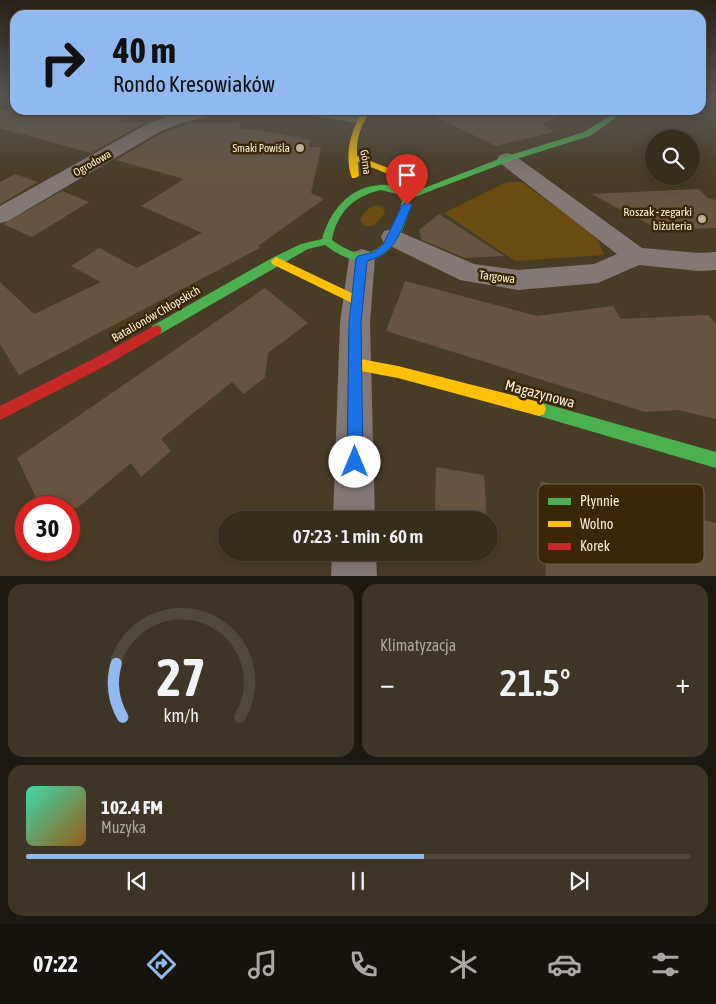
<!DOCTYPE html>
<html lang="pl">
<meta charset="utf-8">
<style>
:root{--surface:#372d1d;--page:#3e3526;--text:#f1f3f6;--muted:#aaa8a4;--line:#51493b;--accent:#90b9f0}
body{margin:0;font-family:"Asap Condensed",sans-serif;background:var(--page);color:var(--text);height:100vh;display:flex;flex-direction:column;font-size:19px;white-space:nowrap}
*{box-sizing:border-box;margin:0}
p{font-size:16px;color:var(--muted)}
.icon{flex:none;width:28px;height:28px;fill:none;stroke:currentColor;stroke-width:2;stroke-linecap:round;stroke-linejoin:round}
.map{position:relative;height:576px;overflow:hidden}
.details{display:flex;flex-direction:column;gap:8px;padding:8px;background:#1e1910;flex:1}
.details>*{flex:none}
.guide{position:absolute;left:10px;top:10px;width:696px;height:105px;border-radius:15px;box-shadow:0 2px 12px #0003,0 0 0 1px var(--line);background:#90b9f0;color:#111;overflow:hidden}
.fabs{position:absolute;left:645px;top:130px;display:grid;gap:10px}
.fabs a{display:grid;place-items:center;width:55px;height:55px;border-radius:50%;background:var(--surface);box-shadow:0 2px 12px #0003,0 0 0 1px var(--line);font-size:25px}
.speed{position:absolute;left:15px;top:496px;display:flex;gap:10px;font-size:25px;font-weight:700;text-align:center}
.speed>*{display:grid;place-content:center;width:65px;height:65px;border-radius:50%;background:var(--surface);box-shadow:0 2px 12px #0003,0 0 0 1px var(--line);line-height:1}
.speed .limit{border:8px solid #d22;background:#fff;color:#111}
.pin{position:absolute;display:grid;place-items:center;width:42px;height:42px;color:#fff;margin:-51px -21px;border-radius:50% 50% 50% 0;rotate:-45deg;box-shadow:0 0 5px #0007}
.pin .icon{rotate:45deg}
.me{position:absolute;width:55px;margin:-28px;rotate:0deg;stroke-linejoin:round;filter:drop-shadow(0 0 4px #0008)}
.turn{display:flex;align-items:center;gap:18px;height:105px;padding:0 20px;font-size:22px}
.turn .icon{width:65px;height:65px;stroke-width:2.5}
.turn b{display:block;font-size:35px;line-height:42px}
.big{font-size:38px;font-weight:600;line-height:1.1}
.details .card{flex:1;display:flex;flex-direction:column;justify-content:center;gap:8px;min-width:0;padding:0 18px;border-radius:15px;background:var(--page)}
.details .dial{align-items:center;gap:0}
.dial svg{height:130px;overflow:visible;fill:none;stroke:var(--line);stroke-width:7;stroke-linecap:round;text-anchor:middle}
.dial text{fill:var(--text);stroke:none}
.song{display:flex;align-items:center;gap:15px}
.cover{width:60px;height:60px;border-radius:8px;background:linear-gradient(135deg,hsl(160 70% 55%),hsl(30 70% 35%))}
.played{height:5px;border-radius:2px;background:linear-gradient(90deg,var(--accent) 60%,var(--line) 60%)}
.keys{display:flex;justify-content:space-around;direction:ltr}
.heat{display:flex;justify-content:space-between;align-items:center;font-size:28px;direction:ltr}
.details .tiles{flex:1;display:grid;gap:8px;grid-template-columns:1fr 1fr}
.card:last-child{grid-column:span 2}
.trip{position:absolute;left:218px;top:511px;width:280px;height:50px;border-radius:25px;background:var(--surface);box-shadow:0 2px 12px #0003,0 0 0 1px var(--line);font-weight:600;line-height:50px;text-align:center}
.dock{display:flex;height:80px;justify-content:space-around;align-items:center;background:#16120c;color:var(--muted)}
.dock .icon{width:35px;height:35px}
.dock .current{color:var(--accent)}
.dock b{font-size:22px;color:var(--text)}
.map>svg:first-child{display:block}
.green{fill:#6a4b11}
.building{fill:#665440}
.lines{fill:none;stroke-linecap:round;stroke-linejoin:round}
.street{fill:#847874;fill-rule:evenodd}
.fast{fill:#4caf50;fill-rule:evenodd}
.slow{fill:#ffc107;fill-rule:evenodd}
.jam{fill:#c62828;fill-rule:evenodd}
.route{fill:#1a73e8;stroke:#114b97}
.poi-dot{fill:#beb09b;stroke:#3a2706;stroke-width:2}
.labels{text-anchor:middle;stroke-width:5;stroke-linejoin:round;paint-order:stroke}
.far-poi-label{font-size:11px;fill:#fdeed9;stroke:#3a2706;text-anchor:end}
.far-street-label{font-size:11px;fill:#fdeed9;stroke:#3a2706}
.poi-label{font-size:12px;fill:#fdeed9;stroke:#3a2706;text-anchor:end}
.street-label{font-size:12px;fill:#fdeed9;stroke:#3a2706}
.near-street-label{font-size:15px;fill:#fdeed9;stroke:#3a2706}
.key{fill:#3a2706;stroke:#746345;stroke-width:1}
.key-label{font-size:14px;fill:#fdeed9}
</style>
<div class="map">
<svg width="716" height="577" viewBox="0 0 716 577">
<rect width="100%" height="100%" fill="#493c27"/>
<!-- green -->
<g class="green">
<path d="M507 182H522L572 219 598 240 604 255 515 261 444 213Z"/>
<path d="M378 205 383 207 385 212C379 221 376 228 365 226L360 220C364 212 369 206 378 205Z"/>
</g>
<!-- building -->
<g class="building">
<path d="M0 110H143L120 122H146L91 153 0 128Z"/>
<path d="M421 110H575L542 124 554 132 496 146Z"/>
<path d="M190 123H241L238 129 265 131 310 140 309 147H321L311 193 324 199 258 246 260 248 19 375 0 344V282L34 314 101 282 71 266 99 248 137 268 202 233 141 206 184 179 116 160 160 134Z"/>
<path d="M15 174 38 182 0 204V182Z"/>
<path d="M698 189 708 198 716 200V228L660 230 591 194Z"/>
<path d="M62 191 89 202 32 237 3 224Z"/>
<path d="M439 214 504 256 465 258 422 240 419 230Z"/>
<path d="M405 281 537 316 613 306 621 319 708 315 716 324V419L678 410 645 412 386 331Z"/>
<path d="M265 288 308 323 268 353 265 377 244 394 232 382 161 439 171 451 141 477 131 463 77 508H41L17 458Z"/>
<path d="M436 467 484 475 487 520 435 518Z"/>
<path d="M540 481 716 523V577H546Z"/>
</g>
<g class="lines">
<!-- street -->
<g class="street">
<path d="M194 110H225L223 113 181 123 159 132 8 221 0 223V206L147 124 170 115Z"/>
<path d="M297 110H338L365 114 367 118 365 122 359 123 305 115Z"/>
<path d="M507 153 514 155 642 248 699 253 716 252V270L699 271 639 265 598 283 518 290 460 280 384 243 381 237 384 231 393 229 474 264 518 270 594 264 617 254 500 163 497 159 500 155Z"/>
<path d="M362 249 371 252 375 258 370 323 375 520H333L340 323 349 258 353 252Z"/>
<path d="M332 552H376L377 577H331Z"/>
</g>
<!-- fast -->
<g class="fast">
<path d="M619 110H627L590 136 510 161 409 199C411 208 407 218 404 226 388 266 357 270 325 245L308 249 160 334 156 335 152 334 150 330 152 326 272 258 301 244 322 239C330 211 349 187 380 185 387 184 396 188 403 190L406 195 504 157 584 132ZM381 190 397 194 402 201C392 241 374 272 332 240 337 212 354 196 381 190Z"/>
<path d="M539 402 716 452V468L539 416 534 414 532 409 534 404Z"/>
</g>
<!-- slow -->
<g class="slow">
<path d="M365 110H371C361 124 356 138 357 156L396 171 421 175V179L391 175 358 162 359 176 355 178H352C344 156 350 128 365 110Z"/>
<path d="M276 257 360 297 362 300 360 303H352L272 264 271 261Z"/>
<path d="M355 358 398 366 539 402 544 404 546 409 544 414 539 416 398 378 355 370 350 368 348 364 350 360Z"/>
</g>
<!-- jam -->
<path class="jam" d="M156 325 160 326 162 330 160 334 107 365 0 420V406L97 357Z"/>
</g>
<!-- sky -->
<linearGradient id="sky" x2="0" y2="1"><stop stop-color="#282115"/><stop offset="0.55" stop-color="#595652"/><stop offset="1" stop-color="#595652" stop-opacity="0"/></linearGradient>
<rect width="716" height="180" fill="url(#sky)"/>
<!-- route -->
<path class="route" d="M407 202 412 205C400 231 397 253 367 261L361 323 363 462 360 468 355 470 349 468 347 462 349 323 356 258 358 256 374 252 383 245 402 205Z"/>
<!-- markers -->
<g class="poi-dot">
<circle cx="300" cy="148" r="5"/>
<circle cx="702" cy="219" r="5"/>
</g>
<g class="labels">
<!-- far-poi labels -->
<g class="far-poi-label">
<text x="290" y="152">Smaki Powiśla</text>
</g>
<!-- far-street labels -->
<g class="far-street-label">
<text transform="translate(366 162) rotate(82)" y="4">Górna</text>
<text transform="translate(92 163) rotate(-30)" y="4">Ogrodowa</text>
</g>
<!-- poi labels -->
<g class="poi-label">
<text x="692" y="216">Roszak - zegarki<tspan x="692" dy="14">biżuteria</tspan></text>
</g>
<!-- street labels -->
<g class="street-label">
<text transform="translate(497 277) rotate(7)" y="4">Targowa</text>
<text transform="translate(156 314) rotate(-30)" y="4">Batalionów Chłopskich</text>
</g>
<!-- near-street labels -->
<g class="near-street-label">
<text transform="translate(540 394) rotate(15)" y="5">Magazynowa</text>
</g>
</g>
<!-- legend -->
<rect x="538" y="484" width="166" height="80" rx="8" class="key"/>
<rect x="548" y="498" width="23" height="7" fill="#4caf50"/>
<rect x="548" y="521" width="23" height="6" fill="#ffc107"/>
<rect x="548" y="543" width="23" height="7" fill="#c62828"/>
<g class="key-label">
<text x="580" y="506">Płynnie</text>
<text x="580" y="529">Wolno</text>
<text x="580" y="551">Korek</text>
</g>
</svg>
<div class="fabs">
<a><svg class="icon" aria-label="search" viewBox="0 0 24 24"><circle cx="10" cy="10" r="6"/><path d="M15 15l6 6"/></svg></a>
</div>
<div class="speed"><div class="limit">30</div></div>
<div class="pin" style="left:407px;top:205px;background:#d93025"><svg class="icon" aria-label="arrive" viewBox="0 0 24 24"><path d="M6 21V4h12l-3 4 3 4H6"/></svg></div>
<svg class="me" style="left:355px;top:462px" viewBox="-20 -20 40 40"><circle r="19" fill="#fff"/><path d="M0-13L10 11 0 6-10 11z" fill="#1a73e8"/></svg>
<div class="trip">07:23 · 1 min · 60 m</div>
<div class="guide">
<div class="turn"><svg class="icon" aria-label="right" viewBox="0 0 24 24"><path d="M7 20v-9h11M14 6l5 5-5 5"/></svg><div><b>40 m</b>Rondo Kresowiaków</div></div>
</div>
</div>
<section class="details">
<div class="tiles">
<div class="card dial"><svg viewBox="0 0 100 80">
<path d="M14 69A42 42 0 1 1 86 69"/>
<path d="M14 69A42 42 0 0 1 10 36" stroke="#90b9f0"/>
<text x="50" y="56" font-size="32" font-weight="700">27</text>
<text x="50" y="72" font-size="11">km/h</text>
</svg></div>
<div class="card"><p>Klimatyzacja</p>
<div class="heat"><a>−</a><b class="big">21.5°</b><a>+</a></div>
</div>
<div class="card">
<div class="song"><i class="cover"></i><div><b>102.4 FM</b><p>Muzyka</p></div></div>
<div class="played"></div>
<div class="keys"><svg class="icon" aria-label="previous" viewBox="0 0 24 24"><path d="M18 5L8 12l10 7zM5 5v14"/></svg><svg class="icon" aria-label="pause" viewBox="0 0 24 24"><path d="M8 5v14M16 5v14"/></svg><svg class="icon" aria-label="next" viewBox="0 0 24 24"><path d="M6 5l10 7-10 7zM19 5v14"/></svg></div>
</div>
</div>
</section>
<nav class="dock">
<b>07:22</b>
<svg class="icon current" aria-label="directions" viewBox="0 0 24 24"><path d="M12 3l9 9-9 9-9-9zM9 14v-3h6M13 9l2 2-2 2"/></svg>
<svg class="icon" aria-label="music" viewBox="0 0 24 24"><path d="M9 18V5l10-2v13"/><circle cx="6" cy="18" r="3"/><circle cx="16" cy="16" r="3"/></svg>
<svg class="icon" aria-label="phone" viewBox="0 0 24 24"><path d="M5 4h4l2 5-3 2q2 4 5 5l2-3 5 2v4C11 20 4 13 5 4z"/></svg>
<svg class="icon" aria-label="climate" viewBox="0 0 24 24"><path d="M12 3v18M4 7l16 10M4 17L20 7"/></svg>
<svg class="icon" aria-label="car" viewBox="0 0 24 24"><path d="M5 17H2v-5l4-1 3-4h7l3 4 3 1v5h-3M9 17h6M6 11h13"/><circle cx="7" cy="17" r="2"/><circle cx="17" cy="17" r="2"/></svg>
<svg class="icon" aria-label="filters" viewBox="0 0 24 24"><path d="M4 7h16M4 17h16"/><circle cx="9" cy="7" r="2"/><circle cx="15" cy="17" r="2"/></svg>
</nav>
